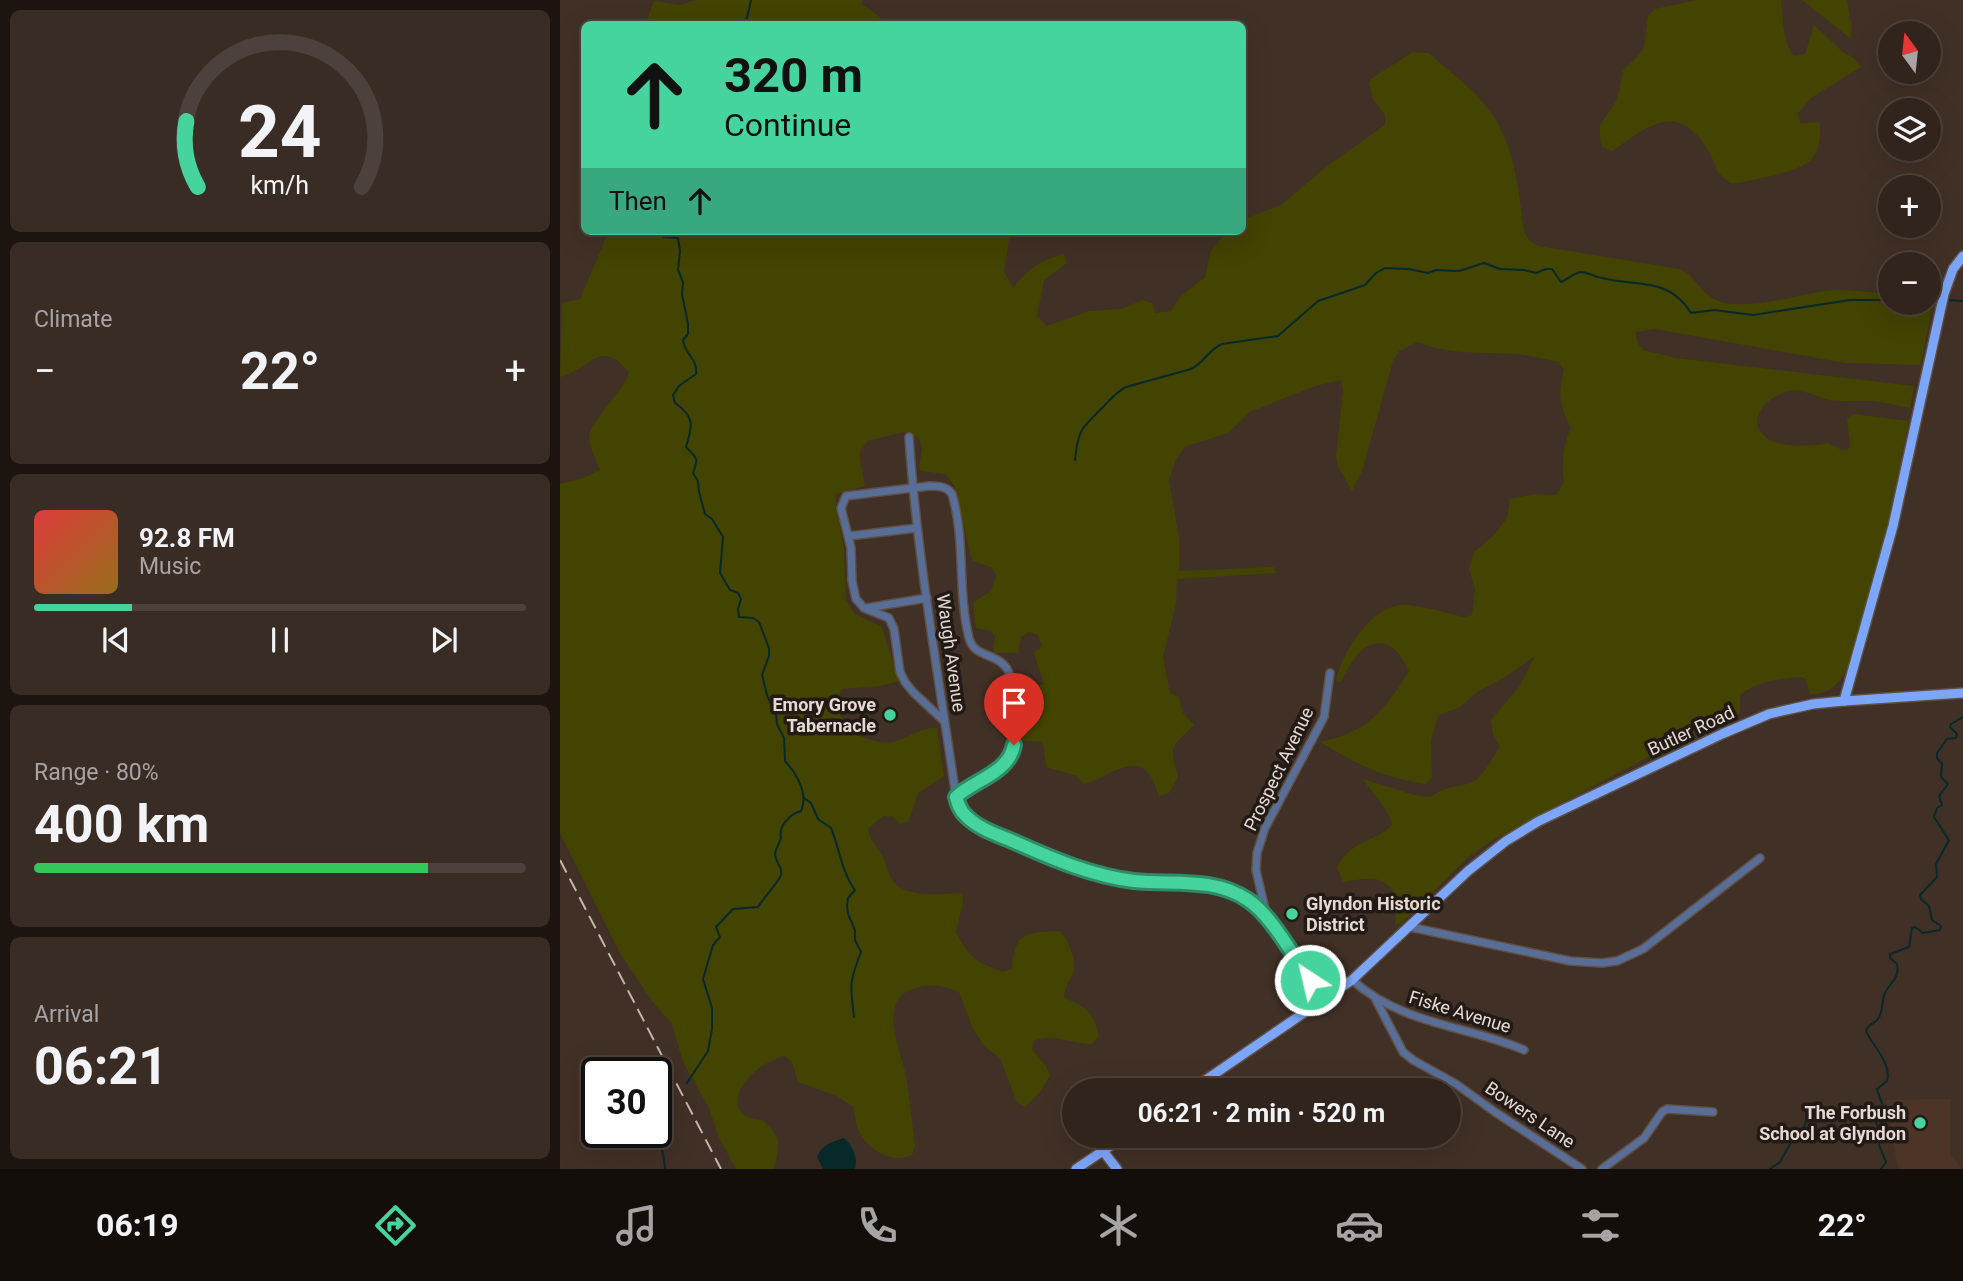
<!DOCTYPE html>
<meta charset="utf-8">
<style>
:root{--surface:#31241c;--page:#392c25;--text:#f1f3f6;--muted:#a8a4a3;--line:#4c413b;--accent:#46d49e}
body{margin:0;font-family:Roboto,sans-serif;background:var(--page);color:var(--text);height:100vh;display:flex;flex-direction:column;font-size:26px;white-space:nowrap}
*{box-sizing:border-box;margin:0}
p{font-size:23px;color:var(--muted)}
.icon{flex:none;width:38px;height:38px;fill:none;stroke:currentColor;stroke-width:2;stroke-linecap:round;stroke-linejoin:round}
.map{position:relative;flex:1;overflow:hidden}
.side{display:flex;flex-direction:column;gap:10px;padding:10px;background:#1b140f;width:560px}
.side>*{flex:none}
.guide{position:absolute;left:21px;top:21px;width:665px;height:214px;border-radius:10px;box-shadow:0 7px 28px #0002,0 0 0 2px var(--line);background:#46d49e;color:#111;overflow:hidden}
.needle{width:46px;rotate:345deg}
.buttons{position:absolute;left:1318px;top:21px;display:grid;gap:14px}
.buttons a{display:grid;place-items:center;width:63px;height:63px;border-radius:50%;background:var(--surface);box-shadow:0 7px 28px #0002,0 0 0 2px var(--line);font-size:35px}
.speed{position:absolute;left:21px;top:1057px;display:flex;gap:14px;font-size:35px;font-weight:700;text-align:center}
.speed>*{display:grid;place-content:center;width:91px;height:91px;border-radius:50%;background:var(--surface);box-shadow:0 7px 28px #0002,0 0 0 2px var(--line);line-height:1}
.speed .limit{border:4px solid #111;border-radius:10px;background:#fff;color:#111}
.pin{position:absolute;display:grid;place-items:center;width:60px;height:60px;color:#fff;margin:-72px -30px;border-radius:50% 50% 50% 0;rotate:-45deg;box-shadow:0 0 7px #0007}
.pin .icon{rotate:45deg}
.me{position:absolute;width:77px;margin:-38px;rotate:325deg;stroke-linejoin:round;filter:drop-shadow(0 0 5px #0008)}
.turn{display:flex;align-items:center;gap:24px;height:147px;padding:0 28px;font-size:32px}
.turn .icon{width:91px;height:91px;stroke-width:2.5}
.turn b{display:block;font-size:49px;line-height:60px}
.then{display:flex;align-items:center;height:66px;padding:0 28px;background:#0003;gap:14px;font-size:26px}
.big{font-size:52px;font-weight:700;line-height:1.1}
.side .widget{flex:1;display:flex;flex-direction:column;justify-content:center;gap:10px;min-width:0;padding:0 24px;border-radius:10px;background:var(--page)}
.side .dial{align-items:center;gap:0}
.dial svg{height:182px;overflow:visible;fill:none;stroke:var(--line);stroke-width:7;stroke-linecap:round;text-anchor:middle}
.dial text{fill:var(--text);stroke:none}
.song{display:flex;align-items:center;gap:21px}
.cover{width:84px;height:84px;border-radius:10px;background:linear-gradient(135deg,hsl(0 70% 55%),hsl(40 70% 35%))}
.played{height:7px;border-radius:4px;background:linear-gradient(90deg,var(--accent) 20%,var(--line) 20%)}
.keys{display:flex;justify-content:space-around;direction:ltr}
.heat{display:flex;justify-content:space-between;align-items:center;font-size:38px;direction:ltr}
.charge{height:10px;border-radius:5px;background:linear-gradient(90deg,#34c759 80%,var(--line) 0)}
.trip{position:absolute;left:502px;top:1078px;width:399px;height:70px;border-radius:35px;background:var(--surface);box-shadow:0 7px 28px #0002,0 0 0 2px var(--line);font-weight:700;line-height:70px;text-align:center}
.tabs{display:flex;height:112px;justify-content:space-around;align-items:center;background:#140e0b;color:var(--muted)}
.tabs .icon{width:49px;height:49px}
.tabs .on{color:var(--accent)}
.tabs b{font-size:32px;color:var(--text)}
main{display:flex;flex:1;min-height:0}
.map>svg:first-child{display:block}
.built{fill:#4c3526}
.green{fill:#434401}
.water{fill:#08292a}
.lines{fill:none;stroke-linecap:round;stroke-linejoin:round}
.stream{stroke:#08292a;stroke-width:2}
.minor-casing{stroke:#5f4f44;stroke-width:10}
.major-casing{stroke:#5f4f44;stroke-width:12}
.minor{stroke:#596e97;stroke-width:7}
.major{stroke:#7ca6f9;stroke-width:9}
.rail{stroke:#c2b6ae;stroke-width:2;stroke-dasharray:14 7;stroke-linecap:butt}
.route-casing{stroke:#2e8a67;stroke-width:18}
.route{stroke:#46d49e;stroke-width:12}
.poi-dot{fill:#46d49e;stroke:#221a15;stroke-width:2.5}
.labels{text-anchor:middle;stroke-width:7;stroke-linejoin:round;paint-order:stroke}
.street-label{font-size:18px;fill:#e5dad3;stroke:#221a15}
.poi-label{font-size:18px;font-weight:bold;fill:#e5dad3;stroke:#221a15;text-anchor:end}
</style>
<main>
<section class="side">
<div class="widget dial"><svg viewBox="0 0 100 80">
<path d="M14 69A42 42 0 1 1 86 69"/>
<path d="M14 69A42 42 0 0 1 9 40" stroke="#46d49e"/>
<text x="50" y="56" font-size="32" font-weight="700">24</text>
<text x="50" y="72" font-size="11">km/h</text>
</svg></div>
<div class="widget"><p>Climate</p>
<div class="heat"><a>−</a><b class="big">22°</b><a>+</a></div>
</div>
<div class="widget">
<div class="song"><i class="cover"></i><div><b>92.8 FM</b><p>Music</p></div></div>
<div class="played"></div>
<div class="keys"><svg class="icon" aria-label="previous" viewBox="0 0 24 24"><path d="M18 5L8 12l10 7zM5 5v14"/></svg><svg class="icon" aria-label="pause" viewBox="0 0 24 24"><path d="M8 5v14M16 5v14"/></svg><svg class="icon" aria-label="next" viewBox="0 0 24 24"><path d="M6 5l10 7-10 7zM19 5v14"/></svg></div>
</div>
<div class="widget"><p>Range · 80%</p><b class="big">400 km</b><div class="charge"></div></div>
<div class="widget"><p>Arrival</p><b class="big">06:21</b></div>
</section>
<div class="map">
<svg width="1403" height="1169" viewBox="0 0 1403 1169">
<rect width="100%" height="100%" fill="#413025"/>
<!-- built -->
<path class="built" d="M1390 1099V1155L1403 1169H1338L1326 1100Z"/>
<!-- green -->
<g class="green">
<path d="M136 0H302V4L329 24H85L94 1 121 5Z"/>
<path d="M1136 0H1221C1223 19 1222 40 1234 56L1245 54 1254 25 1284 53 1294 58 1301 67 1251 98 1238 113 1240 123 1260 122C1260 134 1261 149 1252 159 1239 173 1191 180 1172 184 1150 168 1159 169 1148 150 1117 99 1087 127 1052 151L1042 147 1040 137V125L1057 100 1063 70 1078 56 1084 47 1088 16 1095 9Z"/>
<path d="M1242 0H1287L1292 28 1290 38Z"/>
<path d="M853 52 869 53C893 75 925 97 940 127 956 159 959 195 964 231L969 240 978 246 1120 269C1135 276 1139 290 1152 298 1177 314 1237 295 1265 291 1285 288 1309 293 1330 294V303H1368L1369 296H1371V312L1361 365 1285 363 1095 329 1076 332 1077 342 1083 350 1116 358 1354 386 1350 408C1338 406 1326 402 1313 401 1299 400 1284 402 1270 400 1258 397 1241 388 1228 391 1206 397 1182 423 1210 440 1222 448 1255 446 1268 443L1282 450H1288L1290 445 1287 419 1293 414 1349 421 1325 536 1289 667C1279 683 1270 695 1250 694L1246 680 1242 677C1219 679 1199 680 1180 695V712L1177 715 1146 726 933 840 907 858 841 924H835L836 910 842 902C823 874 814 877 783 882L777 868C788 841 816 842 832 825 830 810 812 793 803 779L854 795 871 797C887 783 904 789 917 779 926 771 933 757 940 747L933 734 931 720 959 687 975 656 947 676 917 692 900 707 878 716 871 740 872 778 865 784C820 777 797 764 760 742 808 732 824 711 849 671 840 652 825 632 802 650 793 657 787 672 780 682L776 680C782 653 809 609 840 605 852 603 890 614 904 617L912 615 915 589 909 569 914 552 935 534 947 518 950 499 975 494 996 495 1004 482C1001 463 1003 446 1011 428 1000 406 997 394 1004 370L999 362C984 359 970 355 955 354 921 352 889 355 857 342L839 351 833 361 802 471 792 491 778 466 776 456 783 391 781 380 755 386 690 412 668 433 624 447 616 460 609 480 619 538V571L714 567 715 573 617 579 616 604 603 657 610 693 619 697 623 713 634 725C611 748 609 744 618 777L609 793 599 796C596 790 594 781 590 775 573 751 544 781 523 784L517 776 486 767 483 742 462 741 456 697 458 692 477 684 484 685 474 653 482 646 478 635 469 632 461 637 458 653H433L435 637 431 631 416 628 413 603 431 591 436 576 431 567 412 561 394 486 386 474 361 471 359 467 362 447 358 437 344 432 307 441 299 454 305 486 276 494 275 500 284 549 286 600 295 614 322 627 339 681 320 686 282 689C273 703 281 718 289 732 303 737 323 747 339 740 353 735 361 727 377 728L384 776 358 793 349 821 340 824 333 817 323 816 308 829C311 844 318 846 324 859 327 865 328 874 332 880 345 899 383 894 402 893L403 903 396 932C408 957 417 963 443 972L452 969C454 931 467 933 500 931 507 938 516 958 514 969 513 978 505 984 504 997 528 1009 532 1010 539 1036L532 1044C513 1045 491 1032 474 1041L472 1050 486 1066 490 1075 480 1092 465 1107 457 1102 440 1058 425 1047 413 1029 399 992C382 985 370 983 352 989 317 1002 341 1050 346 1076 350 1099 352 1123 355 1146L352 1155C332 1165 306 1149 298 1129 295 1122 295 1114 293 1107L277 1096 238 1082 232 1062 224 1055C216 1060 205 1063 198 1069 177 1085 163 1117 202 1120 223 1138 220 1143 214 1169H176L159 1138 149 1108 123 1062 112 1024 92 1001 60 953 0 833V484L23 478 40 470C36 460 30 449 29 438 27 425 62 393 69 373 42 336 29 370 0 377L2 303 20 299 49 231H448L449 240 444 271 453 288C466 270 482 259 504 254L507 263 484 280 477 316 487 326 529 311 562 309 582 300 593 303 595 313 611 311 619 298 645 277 651 251 665 234 670 231H682L683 222 687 218 721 205 767 166 825 125V115L813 99 809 82 812 78Z"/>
</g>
<!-- water -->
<path class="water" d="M284 1138C293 1146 298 1157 295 1169H263L257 1157C260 1146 273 1141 284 1138Z"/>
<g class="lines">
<!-- stream -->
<g class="stream">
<path d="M164 24H173"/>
<path d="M181 24 187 18 191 0"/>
<path d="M97 231 104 237 118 238 120 251 118 270 123 282 122 294 128 324V334L123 340C124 354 138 358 136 374L119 386 113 395 115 403C136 417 132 427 126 447 137 459 139 456 133 473L138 481 139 492 145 514 152 519 163 537 160 573 170 590 178 593 181 599 178 609 179 617 193 618 199 622 209 648V656L202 675 207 695 216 715 217 724 224 738 225 761C236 773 249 794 241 811 230 814 218 826 221 838 219 844 216 848 215 854 215 862 223 867 221 875 219 882 203 898 198 907L173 909 156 927 160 937 153 945 143 979 152 1008V1029L148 1051 127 1083"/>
<path d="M1388 300 1403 301"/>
<path d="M1368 301H1376"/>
<path d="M515 460C518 430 521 429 542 408 550 400 556 392 566 387L631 369C644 363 649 349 662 344L718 336 758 301 805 285 816 273 825 268 849 269 868 273 876 270 899 271 924 263 940 269 964 270 976 273 986 269H992L1001 282C1009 279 1013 273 1021 272 1028 272 1035 277 1042 278 1078 287 1109 277 1131 313L1154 310 1193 315 1290 300H1330"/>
<path d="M244 798 251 803 258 819 271 828C279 847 282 873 295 890L288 898 287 906 288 914 295 930V940L301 952C289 983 290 984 294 1017"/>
<path d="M105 1169C103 1136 89 1134 107 1101"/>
<path d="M1210 1169 1220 1162 1233 1139 1243 1132 1248 1113 1247 1109 1249 1106 1266 1116 1278 1118 1291 1115 1301 1120 1321 1116"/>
<path d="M1321 1169 1326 1162 1319 1145 1322 1133 1316 1123C1329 1107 1322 1108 1317 1089L1327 1081C1332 1062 1312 1046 1306 1031 1308 1024 1312 1025 1317 1020 1324 1013 1321 1001 1325 993 1330 982 1340 978 1337 964L1330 958V954L1349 947 1352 928 1355 927 1363 933 1380 930 1381 926 1372 920 1369 906 1361 899 1360 895 1377 877 1376 864 1389 840 1374 817 1377 808 1382 805 1379 796 1388 784 1381 777 1382 764 1377 758V753L1387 739 1396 738 1397 734 1390 727 1391 724 1403 717"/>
</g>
<!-- minor casing -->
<g class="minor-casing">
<g id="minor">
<path d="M349 437C357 558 379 678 396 797L403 814 424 829 534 873 577 881 650 885 688 899 708 919 763 1001"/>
<path d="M289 536 357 528"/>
<path d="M306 608 367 598"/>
<path d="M383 720 353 692 345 682 340 672 334 629 329 618 304 608 296 599 292 581 291 548 281 508 286 496 369 486C377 486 387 486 392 494 406 541 397 590 409 638 414 657 434 653 445 666 453 675 451 691 452 702 455 736 461 756 428 777 416 784 406 788 396 797"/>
<path d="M707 918 696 870 697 853 705 828 764 717 770 673"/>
<path d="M850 927 1010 961 1042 963 1057 961 1083 949 1200 858"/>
<path d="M792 980C843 1025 905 1025 964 1050"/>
<path d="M816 1000 843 1052 853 1060 896 1084 935 1112 1022 1169"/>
<path d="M1042 1169 1084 1138 1102 1112 1107 1109 1153 1112"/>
</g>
</g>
<!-- major casing -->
<g class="major-casing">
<g id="major">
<path d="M1284 701 1333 526 1384 294 1393 269 1403 256"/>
<path d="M631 1090 792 980 908 871 946 841 979 821 1162 734 1209 714 1253 704 1284 701 1403 693"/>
<path d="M543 1151 557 1169"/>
<path d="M516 1169 565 1136"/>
</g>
</g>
<!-- minor -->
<use href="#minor" class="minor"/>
<!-- major -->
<use href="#major" class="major"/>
<!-- rail -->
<path class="rail" d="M0 860 161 1169"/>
</g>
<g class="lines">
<!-- route casing -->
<g class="route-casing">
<path id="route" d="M454 745C449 773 414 780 396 797 398 804 400 811 406 816 420 830 439 835 457 843 495 860 533 876 574 881 613 885 654 877 688 900 712 916 733 956 750 980"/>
</g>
<!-- route -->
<use href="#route" class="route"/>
</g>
<!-- markers -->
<g class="poi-dot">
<circle cx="330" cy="715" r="7"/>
<circle cx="732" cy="914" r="7"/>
<circle cx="1360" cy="1123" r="7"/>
</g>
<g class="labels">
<!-- street labels -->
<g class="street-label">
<text transform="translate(391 653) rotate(82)" y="6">Waugh Avenue</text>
<text transform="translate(1131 731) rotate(-25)" y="6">Butler Road</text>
<text transform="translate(719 769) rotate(-64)" y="6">Prospect Avenue</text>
<text transform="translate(900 1012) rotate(17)" y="6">Fiske Avenue</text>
<text transform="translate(970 1115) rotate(34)" y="6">Bowers Lane</text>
</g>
<!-- poi labels -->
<g class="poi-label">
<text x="316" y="711">Emory Grove<tspan x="316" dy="21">Tabernacle</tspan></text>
<text x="746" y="910" text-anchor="start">Glyndon Historic<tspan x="746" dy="21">District</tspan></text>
<text x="1346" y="1119">The Forbush<tspan x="1346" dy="21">School at Glyndon</tspan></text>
</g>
</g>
</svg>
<div class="buttons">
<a><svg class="needle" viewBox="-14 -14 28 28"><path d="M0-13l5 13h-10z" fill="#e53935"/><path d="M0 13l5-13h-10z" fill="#a8a4a3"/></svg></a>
<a><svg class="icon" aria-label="layers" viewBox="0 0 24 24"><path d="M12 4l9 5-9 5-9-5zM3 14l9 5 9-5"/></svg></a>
<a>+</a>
<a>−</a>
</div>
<div class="speed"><div class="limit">30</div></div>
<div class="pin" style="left:454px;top:745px;background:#d93025"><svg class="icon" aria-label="arrive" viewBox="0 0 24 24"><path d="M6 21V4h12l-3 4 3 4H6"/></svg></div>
<svg class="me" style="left:750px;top:980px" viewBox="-20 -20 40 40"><circle r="17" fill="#46d49e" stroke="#fff" stroke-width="3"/><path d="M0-11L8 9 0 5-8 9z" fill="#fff"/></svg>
<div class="trip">06:21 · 2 min · 520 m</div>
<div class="guide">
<div class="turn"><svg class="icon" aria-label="ahead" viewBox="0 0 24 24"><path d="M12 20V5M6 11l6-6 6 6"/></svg><div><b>320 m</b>Continue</div></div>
<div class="then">Then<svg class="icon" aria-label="ahead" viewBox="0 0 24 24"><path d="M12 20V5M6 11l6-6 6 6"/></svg></div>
</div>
</div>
</main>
<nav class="tabs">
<b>06:19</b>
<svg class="icon on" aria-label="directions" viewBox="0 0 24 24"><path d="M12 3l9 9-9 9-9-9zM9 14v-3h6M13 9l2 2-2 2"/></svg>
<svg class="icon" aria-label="music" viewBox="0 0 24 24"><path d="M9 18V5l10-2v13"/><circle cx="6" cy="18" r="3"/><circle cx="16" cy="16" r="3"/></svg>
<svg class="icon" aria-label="phone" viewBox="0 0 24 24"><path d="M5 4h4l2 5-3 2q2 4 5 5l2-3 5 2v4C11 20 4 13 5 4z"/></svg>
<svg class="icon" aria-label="climate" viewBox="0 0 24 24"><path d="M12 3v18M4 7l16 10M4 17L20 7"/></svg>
<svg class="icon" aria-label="car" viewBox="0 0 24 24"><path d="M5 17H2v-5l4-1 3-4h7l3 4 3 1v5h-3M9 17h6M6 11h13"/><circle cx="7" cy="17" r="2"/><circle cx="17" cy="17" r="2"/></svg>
<svg class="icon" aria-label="filters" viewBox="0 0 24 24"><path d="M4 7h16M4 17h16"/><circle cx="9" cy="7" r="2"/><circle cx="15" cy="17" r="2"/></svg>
<b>22°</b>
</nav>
